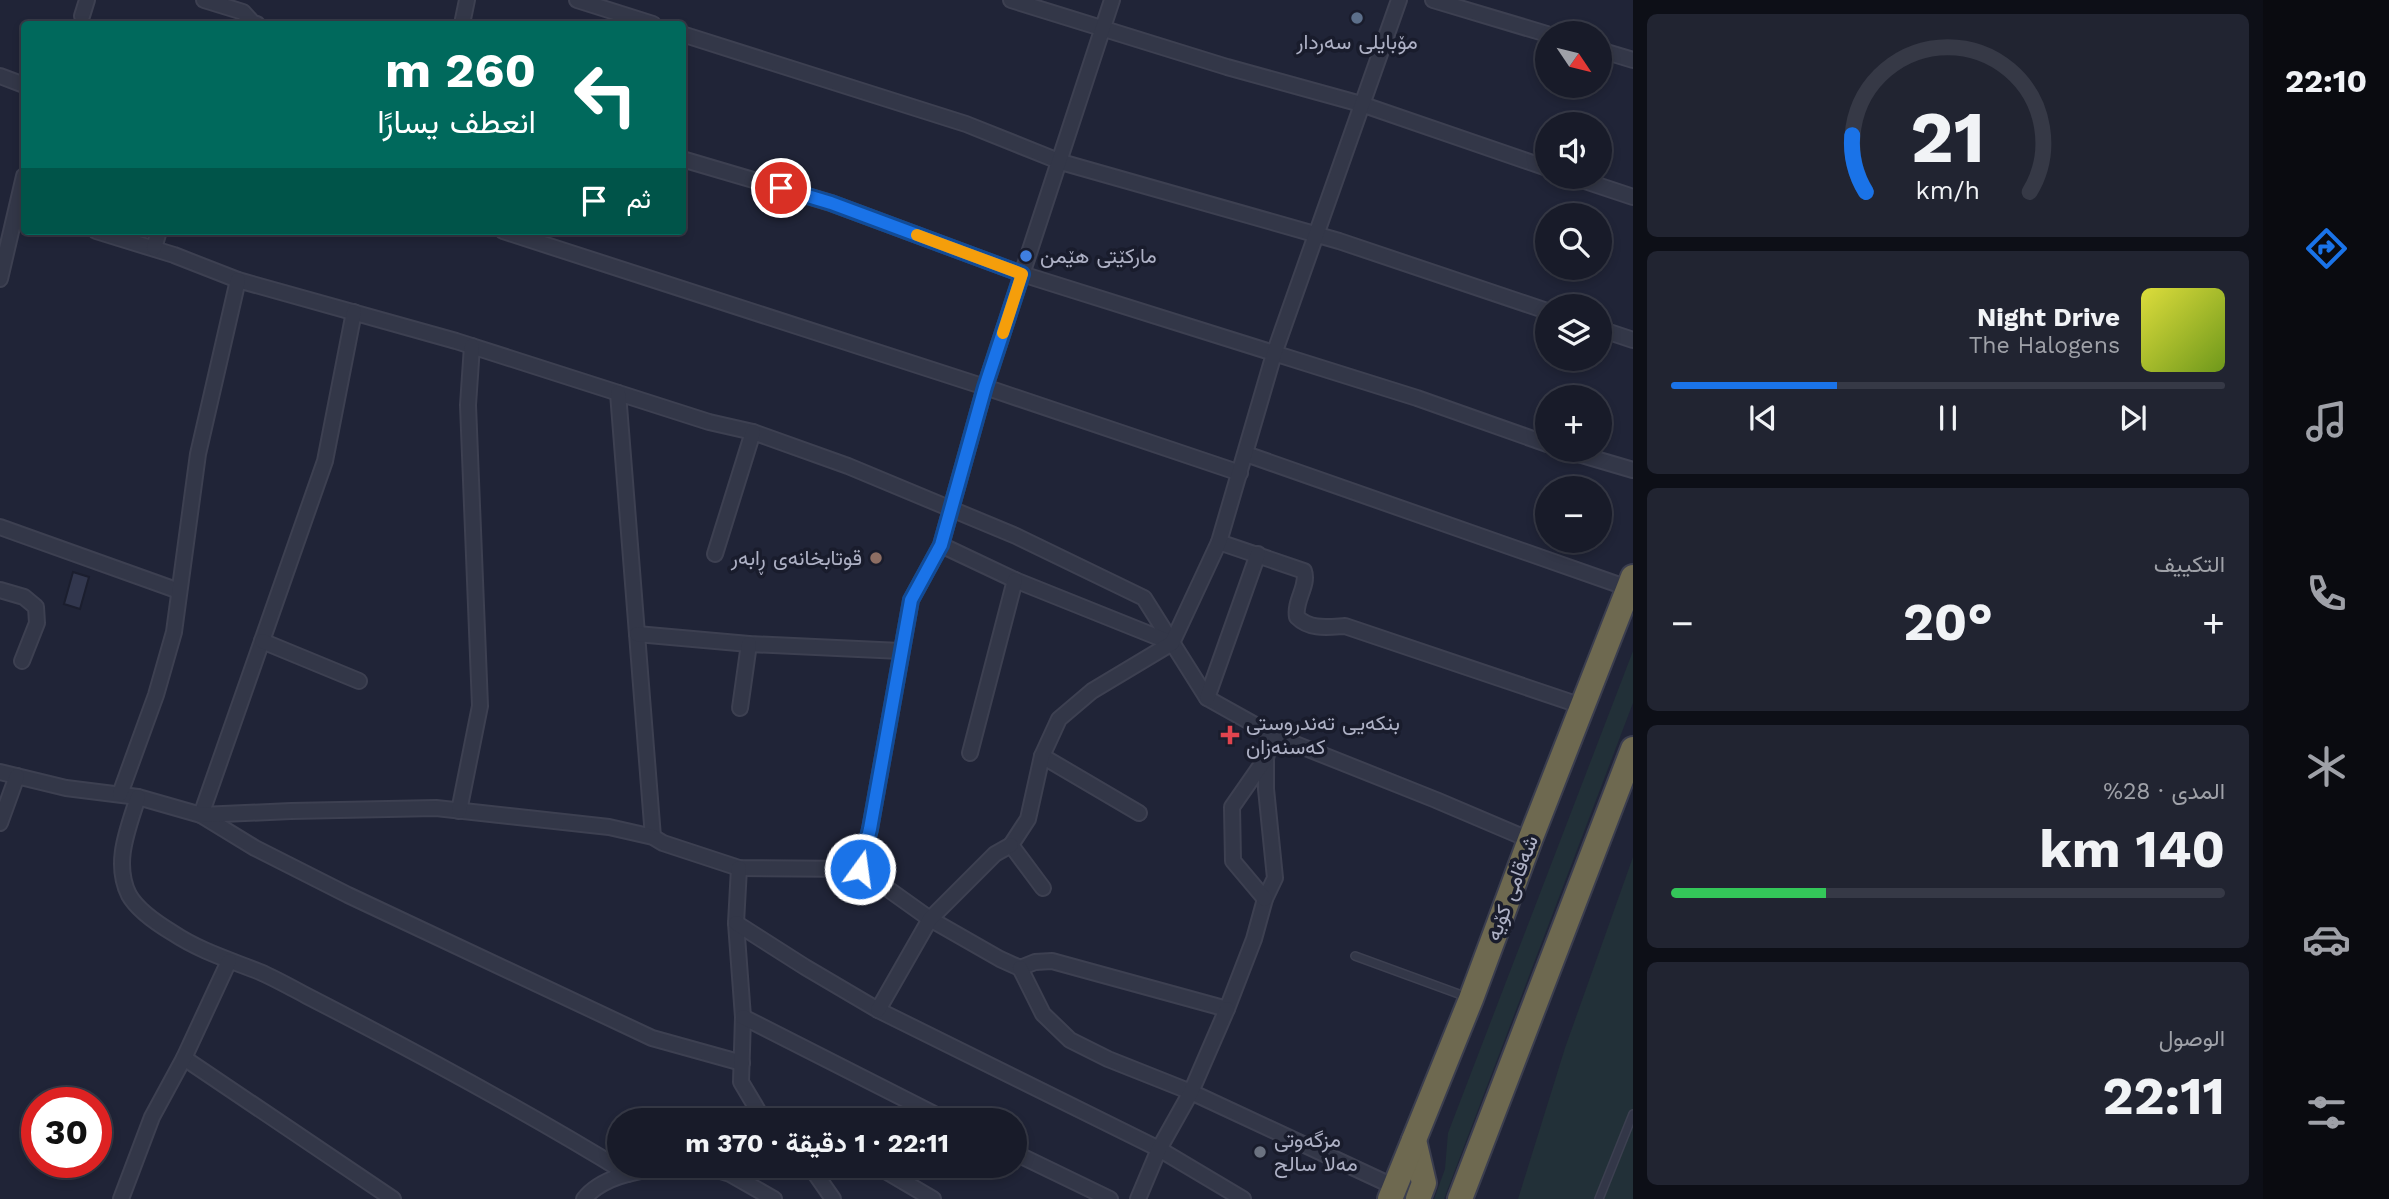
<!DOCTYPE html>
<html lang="ar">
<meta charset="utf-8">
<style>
:root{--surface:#181b29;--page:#212431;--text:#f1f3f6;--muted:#9fa1a8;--line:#363946;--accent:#1a73e8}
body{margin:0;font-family:"Work Sans",Vazirmatn,sans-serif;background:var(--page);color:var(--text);direction:rtl;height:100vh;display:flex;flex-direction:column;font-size:26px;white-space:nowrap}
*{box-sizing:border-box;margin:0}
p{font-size:23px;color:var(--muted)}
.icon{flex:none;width:38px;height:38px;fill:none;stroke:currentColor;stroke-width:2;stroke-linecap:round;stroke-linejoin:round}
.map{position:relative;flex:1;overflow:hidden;direction:ltr}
.sheet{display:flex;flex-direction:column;gap:14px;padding:14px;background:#0d0f17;width:630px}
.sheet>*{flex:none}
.hud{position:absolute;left:21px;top:21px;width:665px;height:214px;border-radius:7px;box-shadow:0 4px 10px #0003,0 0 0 2px var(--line);direction:rtl;background:#00695c;color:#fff;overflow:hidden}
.needle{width:46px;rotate:125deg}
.tools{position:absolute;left:1535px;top:21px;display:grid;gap:14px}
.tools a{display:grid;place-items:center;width:77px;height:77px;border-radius:50%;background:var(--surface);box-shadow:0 4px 10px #0003,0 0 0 2px var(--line);font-size:35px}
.speed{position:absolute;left:21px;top:1087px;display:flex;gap:14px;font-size:35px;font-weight:700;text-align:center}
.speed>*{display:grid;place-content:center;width:91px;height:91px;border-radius:50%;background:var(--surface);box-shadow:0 4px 10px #0003,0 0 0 2px var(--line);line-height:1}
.speed .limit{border:10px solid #d22;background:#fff;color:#111}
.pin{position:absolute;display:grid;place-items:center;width:60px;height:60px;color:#fff;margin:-30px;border:4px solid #fff;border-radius:50%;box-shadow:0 2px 7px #0007}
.me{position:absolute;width:77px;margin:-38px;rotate:14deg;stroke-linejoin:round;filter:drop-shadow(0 0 5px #0008)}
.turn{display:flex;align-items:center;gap:24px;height:147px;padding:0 35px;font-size:32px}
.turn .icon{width:91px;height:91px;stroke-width:2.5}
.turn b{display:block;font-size:49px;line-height:60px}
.then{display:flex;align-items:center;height:66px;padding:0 35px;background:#0003;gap:14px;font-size:26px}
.big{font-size:52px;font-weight:700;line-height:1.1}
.sheet .card{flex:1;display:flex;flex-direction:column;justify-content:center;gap:10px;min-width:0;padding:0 24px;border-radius:10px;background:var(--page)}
.sheet .dial{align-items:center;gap:0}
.dial svg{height:182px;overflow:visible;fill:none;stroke:var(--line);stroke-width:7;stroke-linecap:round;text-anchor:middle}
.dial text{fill:var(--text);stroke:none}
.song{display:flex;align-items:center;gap:21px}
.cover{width:84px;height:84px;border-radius:10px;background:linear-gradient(135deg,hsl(60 70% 55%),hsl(80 70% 35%))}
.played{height:7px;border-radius:4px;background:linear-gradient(90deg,var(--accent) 30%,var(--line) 30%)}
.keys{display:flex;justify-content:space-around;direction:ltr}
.heat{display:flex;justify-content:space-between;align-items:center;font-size:38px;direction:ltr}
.charge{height:10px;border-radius:5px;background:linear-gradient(90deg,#34c759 28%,var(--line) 0)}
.trip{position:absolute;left:607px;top:1108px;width:420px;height:70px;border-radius:35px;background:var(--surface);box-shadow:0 4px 10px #0003,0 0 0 2px var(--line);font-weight:700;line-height:70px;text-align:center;direction:rtl}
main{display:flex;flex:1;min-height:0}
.menu{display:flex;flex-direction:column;width:126px;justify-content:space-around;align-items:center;background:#0a0b10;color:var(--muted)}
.menu .icon{width:49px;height:49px}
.menu .on{color:var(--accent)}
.menu b{font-size:32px;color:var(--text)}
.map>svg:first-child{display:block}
.green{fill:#223038}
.building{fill:#32374e;stroke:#1b1e2e;stroke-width:2}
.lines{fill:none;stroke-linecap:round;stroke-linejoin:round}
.lane-casing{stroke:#3d4051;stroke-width:10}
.street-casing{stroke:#3d4051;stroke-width:18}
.highway-casing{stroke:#3b3e4f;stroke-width:28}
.lane{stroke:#333748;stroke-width:7}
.street{stroke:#333748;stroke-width:14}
.highway{stroke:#6e6950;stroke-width:24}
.route-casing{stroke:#114b97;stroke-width:18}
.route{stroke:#1a73e8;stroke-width:12}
.slow{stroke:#f59e0b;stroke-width:12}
.service-dot{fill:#5c6f8a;stroke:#191c2c;stroke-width:2.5}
.shop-dot{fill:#3f7fe0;stroke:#191c2c;stroke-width:2.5}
.education-dot{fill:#8d6e63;stroke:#191c2c;stroke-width:2.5}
.health-dot{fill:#e0444e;stroke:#191c2c;stroke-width:2.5}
.worship-dot{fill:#6b7280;stroke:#191c2c;stroke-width:2.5}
.labels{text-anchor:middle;stroke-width:7;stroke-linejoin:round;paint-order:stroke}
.poi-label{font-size:21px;fill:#aeb1c5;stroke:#191c2c;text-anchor:start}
.street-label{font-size:21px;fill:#aeb1c5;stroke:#191c2c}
</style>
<main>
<nav class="menu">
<b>22:10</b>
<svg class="icon on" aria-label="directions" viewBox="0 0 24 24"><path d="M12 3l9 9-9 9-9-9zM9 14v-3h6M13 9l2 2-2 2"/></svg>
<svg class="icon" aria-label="music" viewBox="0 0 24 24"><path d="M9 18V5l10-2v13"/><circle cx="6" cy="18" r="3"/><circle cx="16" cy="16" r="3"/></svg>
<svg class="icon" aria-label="phone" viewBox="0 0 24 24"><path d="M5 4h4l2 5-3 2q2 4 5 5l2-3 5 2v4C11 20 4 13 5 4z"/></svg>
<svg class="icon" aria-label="climate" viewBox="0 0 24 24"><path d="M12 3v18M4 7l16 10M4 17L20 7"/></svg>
<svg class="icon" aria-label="car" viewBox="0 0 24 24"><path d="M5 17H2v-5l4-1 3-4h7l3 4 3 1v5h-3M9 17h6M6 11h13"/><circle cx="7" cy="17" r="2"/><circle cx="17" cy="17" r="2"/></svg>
<svg class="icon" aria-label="filters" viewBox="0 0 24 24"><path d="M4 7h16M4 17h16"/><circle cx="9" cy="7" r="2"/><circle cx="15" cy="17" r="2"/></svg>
</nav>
<section class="sheet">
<div class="card dial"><svg viewBox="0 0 100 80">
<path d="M14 69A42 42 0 1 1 86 69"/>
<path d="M14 69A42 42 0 0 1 8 44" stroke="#1a73e8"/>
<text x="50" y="56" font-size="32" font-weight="700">21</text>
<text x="50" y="72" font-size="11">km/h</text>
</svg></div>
<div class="card">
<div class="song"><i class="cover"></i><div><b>Night Drive</b><p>The Halogens</p></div></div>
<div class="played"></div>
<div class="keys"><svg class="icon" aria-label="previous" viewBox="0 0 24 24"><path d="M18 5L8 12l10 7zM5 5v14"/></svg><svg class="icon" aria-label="pause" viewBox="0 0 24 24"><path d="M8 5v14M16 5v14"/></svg><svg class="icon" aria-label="next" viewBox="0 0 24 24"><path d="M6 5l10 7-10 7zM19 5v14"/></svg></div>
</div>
<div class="card"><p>التكييف</p>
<div class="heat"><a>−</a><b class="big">20°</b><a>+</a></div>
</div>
<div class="card"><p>المدى · 28%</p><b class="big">140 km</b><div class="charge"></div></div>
<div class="card"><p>الوصول</p><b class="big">22:11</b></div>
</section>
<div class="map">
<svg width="1633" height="1199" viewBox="0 0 1633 1199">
<rect width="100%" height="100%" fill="#202437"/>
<!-- green -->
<g class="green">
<path d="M1633 651V703L1444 1199H1434L1445 1169 1448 1133Z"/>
<path d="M1633 857V1199H1518L1565 1048Z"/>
</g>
<!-- building -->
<path class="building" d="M73 572 89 577 80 609 64 604Z"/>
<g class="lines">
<!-- lane casing -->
<g class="lane-casing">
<g id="lane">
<path d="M1355 956 1467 997"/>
<path d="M1599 1199 1633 1114"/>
</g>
</g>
<!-- street casing -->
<g class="street-casing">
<g id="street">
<path d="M204 0 243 12 253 23 257 24"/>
<path d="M577 0 653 24"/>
<path d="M1011 0 1227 67 1361 104 1547 168"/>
<path d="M1433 0 1547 34"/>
<path d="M82 16 87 0"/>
<path d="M462 24 467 0"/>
<path d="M682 34 966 124 1061 162 1339 241 1547 311"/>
<path d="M1600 50 1633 60"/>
<path d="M0 76 24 85"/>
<path d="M682 159 831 203 1022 274 1417 398 1547 444"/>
<path d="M1573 177 1633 197"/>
<path d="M96 231 174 255 238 280 456 341 709 422 753 432 848 466 1016 536 1144 598 1207 698 1273 735 1436 800 1530 840"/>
<path d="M503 231 985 387 1240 473"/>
<path d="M154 248 159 231"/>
<path d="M0 279 24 176"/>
<path d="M354 312 325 461 201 815 255 848 348 895 652 1038 742 1063"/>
<path d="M1600 329 1633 340"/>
<path d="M618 393 653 837"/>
<path d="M1565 450 1633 470"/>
<path d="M1246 454 1628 588"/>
<path d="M0 527 179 591"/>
<path d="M1219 542 1304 571C1309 585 1294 601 1297 617 1310 630 1328 627 1345 626L1582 706"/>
<path d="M941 545 1015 580 1172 643"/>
<path d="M715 554 753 432"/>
<path d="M0 590 24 597 36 607 37 623 22 661"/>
<path d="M637 634 749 644 901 651"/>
<path d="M262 641 359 681"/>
<path d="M1207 698 1258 554"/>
<path d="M740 708 749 644"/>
<path d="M970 753 1015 580"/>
<path d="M1042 756 1139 813"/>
<path d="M0 772 66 788 138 797 201 815 291 811 436 808 609 827 653 837 663 843 739 868 860 869 930 919 1000 959 1020 968 1035 962 1052 961 1227 1009 1254 939 1265 899 1275 878 1266 789V758L1273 735"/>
<path d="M120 794 156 695 174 632 198 454 238 280"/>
<path d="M138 797C128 829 113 863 129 895 138 911 158 924 173 933 200 951 230 960 260 972 276 979 292 988 307 996 416 1052 524 1110 628 1174"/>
<path d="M459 811 480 706 468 405 472 346"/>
<path d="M0 823 17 776"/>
<path d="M739 868 736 923 743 1017 741 1082 760 1114 767 1120"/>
<path d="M860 869 870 829 911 600 941 545 985 387 1112 0"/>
<path d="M1043 888 1011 845 1028 819 1042 756 1059 719 1092 691 1172 643 1219 542 1274 354 1399 0"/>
<path d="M1265 899 1233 861 1232 807 1266 758"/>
<path d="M736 923 805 967 878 1010 1159 1149 1243 1199"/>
<path d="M1020 968 1043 1014 1070 1040 1108 1059 1191 1092 1395 1187"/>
<path d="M878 1010 930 919 995 854 1011 845"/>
<path d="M743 1017 946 1120"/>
<path d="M184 1058 393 1199"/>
<path d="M1015 1153 1110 1199"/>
<path d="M704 1166 730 1174 774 1199"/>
<path d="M810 1166 833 1199"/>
<path d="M877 1166 933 1199"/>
<path d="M121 1199 152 1117 184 1058 229 961"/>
<path d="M584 1199C603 1175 640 1171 669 1166"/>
<path d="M1138 1199 1159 1149 1191 1092 1227 1009"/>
</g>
</g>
<!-- highway casing -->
<g class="highway-casing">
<g id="highway">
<path d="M1414 1140 1424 1183 1418 1199"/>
<path d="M1390 1199 1471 999 1530 840 1633 577"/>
<path d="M1460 1199 1633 749"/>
</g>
</g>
<!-- lane -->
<use href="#lane" class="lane"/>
<!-- street -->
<use href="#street" class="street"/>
<!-- highway -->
<use href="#highway" class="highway"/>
</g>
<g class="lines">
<!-- route casing -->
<g class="route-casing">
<path id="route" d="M781 188 831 203 1022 274 985 387 941 545 911 600 870 829 860 869"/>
</g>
<!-- route -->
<use href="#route" class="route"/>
<!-- slow -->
<path class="slow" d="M917 235 1022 274 1003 333"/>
</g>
<!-- markers -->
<circle class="service-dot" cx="1357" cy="18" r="7"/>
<circle class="shop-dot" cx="1026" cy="256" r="7"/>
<circle class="education-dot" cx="876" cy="558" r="7"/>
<path class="health-dot" d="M1226.5 724.5h7v7h7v7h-7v7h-7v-7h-7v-7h7z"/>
<circle class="worship-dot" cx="1260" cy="1152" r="7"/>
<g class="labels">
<!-- poi labels -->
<g class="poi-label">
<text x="1357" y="49" text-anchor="middle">مۆبایلی سەردار</text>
<text x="1040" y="263">مارکێتی هێمن</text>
<text x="862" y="565" text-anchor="end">قوتابخانەی ڕابەر</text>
<text x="1246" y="730">بنکەیی تەندروستی<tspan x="1246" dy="24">کەسنەزان</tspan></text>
<text x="1274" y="1147">مزگەوتی<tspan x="1274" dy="24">مەلا سالح</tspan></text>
</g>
<!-- street labels -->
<g class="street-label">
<text transform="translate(1512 888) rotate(-69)" y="7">شەقامی کۆیە</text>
</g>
</g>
</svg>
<div class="tools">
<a><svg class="needle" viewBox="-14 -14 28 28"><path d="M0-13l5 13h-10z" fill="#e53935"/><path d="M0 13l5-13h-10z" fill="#9fa1a8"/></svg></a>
<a><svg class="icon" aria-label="sound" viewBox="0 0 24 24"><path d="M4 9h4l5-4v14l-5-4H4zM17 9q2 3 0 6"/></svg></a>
<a><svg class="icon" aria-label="search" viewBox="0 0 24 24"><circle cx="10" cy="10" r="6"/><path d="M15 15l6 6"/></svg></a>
<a><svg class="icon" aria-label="layers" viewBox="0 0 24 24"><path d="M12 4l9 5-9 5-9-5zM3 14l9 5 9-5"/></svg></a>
<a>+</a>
<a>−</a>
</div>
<div class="speed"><div class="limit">30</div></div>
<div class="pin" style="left:781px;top:188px;background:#d93025"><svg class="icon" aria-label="arrive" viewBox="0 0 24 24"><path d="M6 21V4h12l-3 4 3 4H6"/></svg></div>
<svg class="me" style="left:860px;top:869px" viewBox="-20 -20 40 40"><circle r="17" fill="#1a73e8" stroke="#fff" stroke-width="3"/><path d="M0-11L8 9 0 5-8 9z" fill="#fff"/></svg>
<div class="trip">22:11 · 1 دقيقة · 370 m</div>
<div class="hud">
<div class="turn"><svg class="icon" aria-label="left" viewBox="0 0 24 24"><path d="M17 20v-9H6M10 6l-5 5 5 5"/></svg><div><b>260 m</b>انعطف يسارًا</div></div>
<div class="then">ثم<svg class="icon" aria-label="arrive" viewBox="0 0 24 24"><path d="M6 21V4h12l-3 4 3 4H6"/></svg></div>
</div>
</div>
</main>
